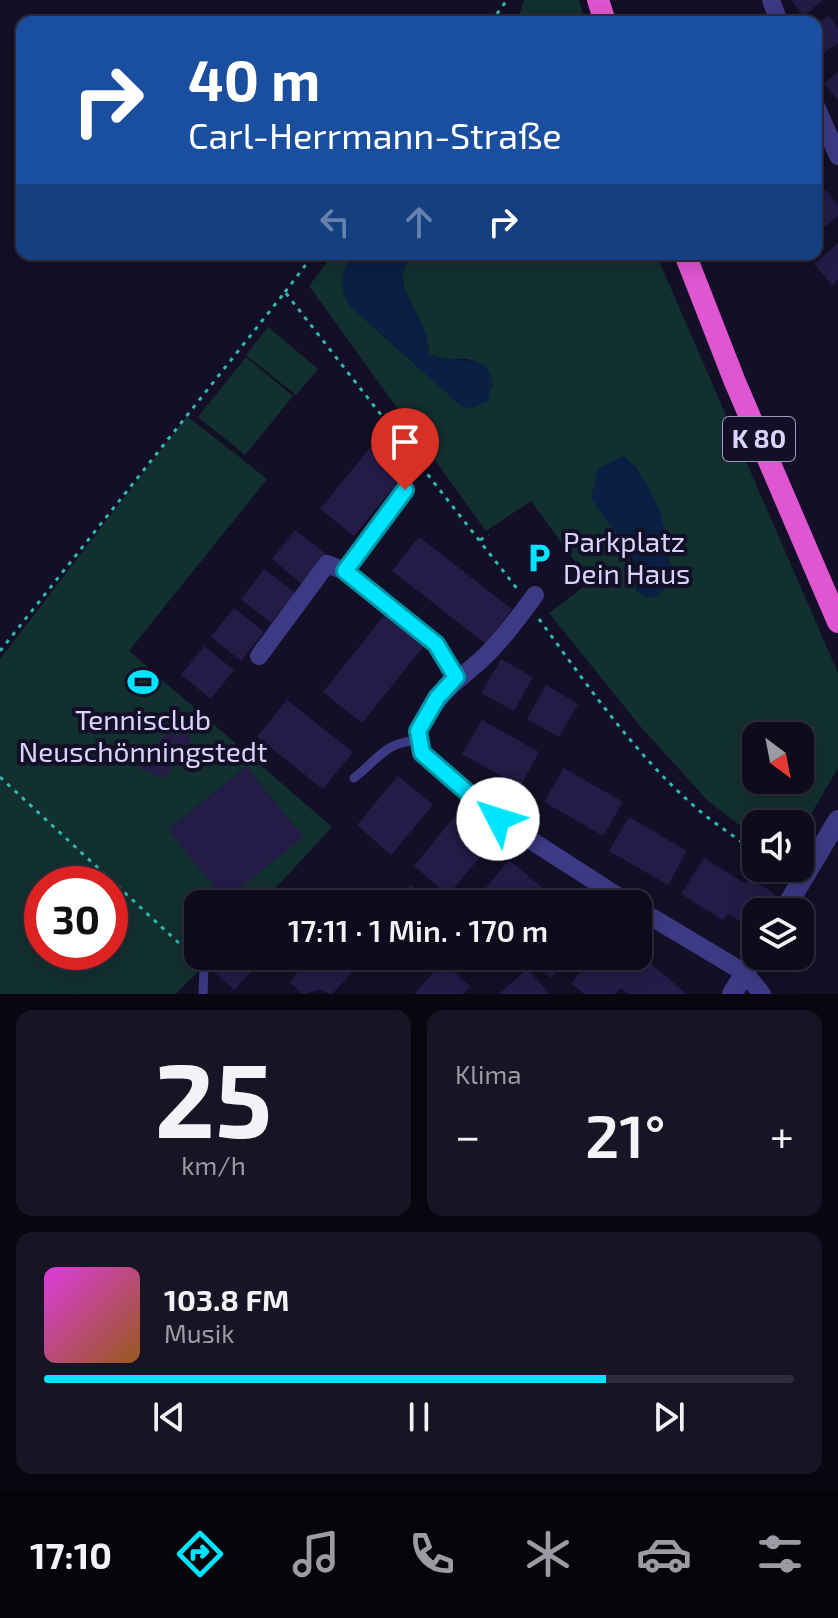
<!DOCTYPE html>
<html lang="de">
<meta charset="utf-8">
<style>
:root{--surface:#0e0b1c;--page:#171425;--text:#f1f3f6;--muted:#9b9ba3;--line:#2e2b3b;--accent:#00e5ff}
body{margin:0;font-family:"Exo 2",sans-serif;background:var(--page);color:var(--text);height:100vh;display:flex;flex-direction:column;font-size:30px;white-space:nowrap}
*{box-sizing:border-box;margin:0}
p{font-size:26px;color:var(--muted)}
.icon{flex:none;width:44px;height:44px;fill:none;stroke:currentColor;stroke-width:2;stroke-linecap:round;stroke-linejoin:round}
.map{position:relative;height:994px;overflow:hidden}
.side{display:flex;flex-direction:column;gap:16px;padding:16px;background:#08060f;flex:1}
.side>*{flex:none}
.hud{position:absolute;left:16px;top:16px;width:806px;height:244px;border-radius:16px;box-shadow:0 4px 20px #0003,0 0 0 2px var(--line);background:#1a4fa0;color:#fff;overflow:hidden}
.needle{width:52px;rotate:148deg}
.controls{position:absolute;left:742px;top:722px;display:grid;gap:16px}
.controls a{display:grid;place-items:center;width:72px;height:72px;border-radius:16px;background:var(--surface);box-shadow:0 4px 20px #0003,0 0 0 2px var(--line);font-size:40px}
.speed{position:absolute;left:24px;top:866px;display:flex;gap:16px;font-size:40px;font-weight:700;text-align:center}
.speed>*{display:grid;place-content:center;width:104px;height:104px;border-radius:50%;background:var(--surface);box-shadow:0 4px 20px #0003,0 0 0 2px var(--line);line-height:1}
.speed .limit{border:12px solid #d22;background:#fff;color:#111}
.pin{position:absolute;display:grid;place-items:center;width:68px;height:68px;color:#fff;margin:-82px -34px;border-radius:50% 50% 50% 0;rotate:-45deg;box-shadow:0 0 8px #0007}
.pin .icon{rotate:45deg}
.me{position:absolute;width:88px;margin:-44px;rotate:310deg;stroke-linejoin:round;filter:drop-shadow(0 0 6px #0008)}
.turn{display:flex;align-items:center;gap:28px;height:168px;padding:0 40px;font-size:36px}
.turn .icon{width:104px;height:104px;stroke-width:2.5}
.turn b{display:block;font-size:56px;line-height:68px}
.lanes{display:flex;align-items:center;height:76px;padding:0 40px;background:#0003;justify-content:center;gap:40px;direction:ltr}
.lanes .off{opacity:.35}
.big{font-size:60px;font-weight:600;line-height:1.1}
.side .widget{flex:1;display:flex;flex-direction:column;justify-content:center;gap:12px;min-width:0;padding:0 28px;border-radius:16px;background:var(--page)}
.side .dial{align-items:center;gap:0}
.dial b{font-size:104px;line-height:1}
.song{display:flex;align-items:center;gap:24px}
.cover{width:96px;height:96px;border-radius:12px;background:linear-gradient(135deg,hsl(300 70% 55%),hsl(30 70% 35%))}
.played{height:8px;border-radius:4px;background:linear-gradient(90deg,var(--accent) 75%,var(--line) 75%)}
.keys{display:flex;justify-content:space-around;direction:ltr}
.heat{display:flex;justify-content:space-between;align-items:center;font-size:44px;direction:ltr}
.side .tiles{flex:1;display:grid;gap:16px;grid-template-columns:1fr 1fr}
.widget:last-child{grid-column:span 2}
.trip{position:absolute;left:184px;top:890px;width:468px;height:80px;border-radius:16px;background:var(--surface);box-shadow:0 4px 20px #0003,0 0 0 2px var(--line);font-weight:600;line-height:80px;text-align:center}
.tabs{display:flex;height:128px;justify-content:space-around;align-items:center;background:#06040b;color:var(--muted)}
.tabs .icon{width:56px;height:56px}
.tabs .current{color:var(--accent)}
.tabs b{font-size:36px;color:var(--text)}
.map>svg:first-child{display:block}
.green{fill:#12302f;fill-rule:evenodd}
.water{fill:#0a1f44}
.building{fill:#241b47}
.lines{fill:none;stroke-linecap:round;stroke-linejoin:round}
.path{stroke:#2fb8b0;stroke-width:3;stroke-dasharray:4 6;stroke-linecap:butt}
.service{stroke:#3d3a85;stroke-width:9}
.minor{stroke:#3d3a85;stroke-width:18}
.tertiary{stroke:#3d3a85;stroke-width:20}
.trunk{stroke:#e055d1;stroke-width:22}
.route-casing{stroke:#0095a6;stroke-width:20}
.route{stroke:#00e5ff;stroke-width:14}
.labels{text-anchor:middle;stroke-width:8;stroke-linejoin:round;paint-order:stroke}
.shield{fill:#130f26;stroke:#9e99be;stroke-width:2}
.shield-label{font-size:26px;font-weight:bold;fill:#d9d4ff}
.poi-label{font-size:28px;fill:#d9d4ff;stroke:#130f26;text-anchor:start}
</style>
<div class="map">
<svg width="838" height="994" viewBox="0 0 838 994">
<rect width="100%" height="100%" fill="#130f26"/>
<!-- green -->
<g class="green">
<path d="M524 0H579L585 22H517Z"/>
<path d="M333 254H354L349 261 350 306 430 378 493 386C477 343 459 368 429 354L426 334 405 290 402 275 409 254H656L838 673V768L800 833V824H756V838L707 800 640 726 549 613 590 582 531 501 486 531 309 286ZM635 466 654 499 668 545 636 579 623 536ZM756 736H800V780H756Z"/>
<path d="M268 327 318 369 296 395 246 355Z"/>
<path d="M246 357 293 396 245 455 198 417Z"/>
<path d="M187 416 267 479 129 651 332 827 261 904H198V956H213L176 994H0V659ZM246 767 303 837 168 830ZM42 884H110V952H42Z"/>
</g>
<!-- water -->
<g class="water">
<path d="M354 254H409L402 275 405 290 426 334 429 354C455 367 505 346 488 401L472 408 462 407 350 306C338 286 340 272 354 254Z"/>
<path d="M624 456C658 487 672 539 670 583L658 596 646 598 636 590C639 543 611 533 591 498L598 469Z"/>
</g>
<!-- building -->
<g class="building">
<path d="M791 0H823L804 16Z"/>
<path d="M829 15 838 28V43L819 57 816 25Z"/>
<path d="M838 72V100L824 83Z"/>
<path d="M826 190 838 205V216L816 234V198Z"/>
<path d="M838 243V279L832 285 814 264Z"/>
<path d="M374 443 407 471 354 536 320 509Z"/>
<path d="M295 530 326 554 302 584 272 559Z"/>
<path d="M419 537 512 609 486 644 392 571Z"/>
<path d="M264 569 295 593 271 623 241 599Z"/>
<path d="M234 608 264 632 241 661 211 637Z"/>
<path d="M387 612 426 643 362 723 323 692Z"/>
<path d="M204 646 234 670 211 699 181 675Z"/>
<path d="M501 659 533 677 514 711 481 693Z"/>
<path d="M546 685 578 704 559 737 527 719Z"/>
<path d="M287 700 353 752 323 789 257 737Z"/>
<path d="M482 720 539 752 520 787 462 754Z"/>
<path d="M183 732 189 735 193 755 179 766 173 764 165 778 141 769 140 763 154 752 153 746 167 733 178 736Z"/>
<path d="M246 767 303 837 225 900 168 830Z"/>
<path d="M564 768 623 802 603 836 544 802Z"/>
<path d="M398 776 433 805 391 855 357 825Z"/>
<path d="M455 816 490 845 448 895 414 866Z"/>
<path d="M629 817 687 851 668 885 609 851Z"/>
<path d="M704 858 746 884 750 878 775 894 763 912H756L752 929 728 914 723 920 681 894Z"/>
<path d="M509 860 544 889 531 904H472Z"/>
<path d="M411 885 429 904H392Z"/>
<path d="M638 953 687 994H628L620 988 615 994H584L571 983 594 956Z"/>
<path d="M223 956H266L234 990 211 969Z"/>
<path d="M313 956H367L332 994 318 990 303 994 289 982Z"/>
<path d="M525 956H570L551 978Z"/>
<path d="M443 962 470 986 463 994H414Z"/>
<path d="M527 969 550 994H499Z"/>
</g>
<g class="lines">
<!-- path -->
<g class="path">
<path d="M491 22 507 0"/>
<path d="M285 292 314 254"/>
<path d="M480 540 489 535"/>
<path d="M539 619C588 686 637 758 701 812 718 826 738 839 756 852"/>
<path d="M0 651 285 292 518 590"/>
<path d="M0 777 195 958"/>
</g>
<!-- service -->
<g class="service">
<path d="M354 778C380 758 384 742 420 740"/>
<path d="M203 994 204 966"/>
</g>
<!-- minor -->
<g class="minor">
<path d="M771 0 779 22"/>
<path d="M816 106 838 156"/>
<path d="M345 571 405 490"/>
<path d="M535 595C518 618 497 647 474 666 445 690 437 697 418 731L422 753 498 819 630 904"/>
<path d="M259 656 327 564 345 571 436 644 456 677"/>
<path d="M638 909 745 973 762 994"/>
</g>
<!-- tertiary -->
<g class="tertiary">
<path d="M783 912 838 820"/>
<path d="M732 994 756 955"/>
</g>
<!-- trunk -->
<g class="trunk">
<path d="M598 0 605 22"/>
<path d="M685 254 735 382 838 622"/>
</g>
</g>
<g class="lines">
<!-- route casing -->
<g class="route-casing">
<path id="route" d="M405 490 345 571 436 644 456 677 437 698 418 731 422 753 498 819"/>
</g>
<!-- route -->
<use href="#route" class="route"/>
</g>
<!-- icons -->
<defs>
<g id="parking-bare" transform="scale(2.4)"><path d="M-3.5-5.5H1a3.5 3.5 0 0 1 0 7H-1V5.5H-3.5ZM-1-3.4V-.6H.8a1.4 1.4 0 0 0 0-2.8Z" fill="#00e5ff" stroke="#130f26" stroke-width="2.5" paint-order="stroke"/></g>
<g id="stadium-bare" transform="scale(2.4)"><path d="M0-5a6.5 5 0 1 0 0 10a6.5 5 0 1 0 0-10ZM-3.5-1.8h7v3.6h-7Z" fill="#00e5ff" stroke="#130f26" stroke-width="2.5" paint-order="stroke"/></g>
</defs>
<g fill-rule="evenodd">
<use href="#parking-bare" x="539" y="558"/>
<use href="#stadium-bare" x="143" y="682"/>
</g>
<g class="labels">
<!-- shield labels -->
<rect class="shield" x="723" y="417" width="72" height="44" rx="6"/>
<g class="shield-label">
<text x="759" y="448">K 80</text>
</g>
<!-- poi labels -->
<g class="poi-label">
<text x="563" y="552">Parkplatz<tspan x="563" dy="32">Dein Haus</tspan></text>
<text x="143" y="730" text-anchor="middle">Tennisclub<tspan x="143" dy="32">Neuschönningstedt</tspan></text>
</g>
</g>
</svg>
<div class="controls">
<a><svg class="needle" viewBox="-14 -14 28 28"><path d="M0-13l5 13h-10z" fill="#e53935"/><path d="M0 13l5-13h-10z" fill="#9b9ba3"/></svg></a>
<a><svg class="icon" aria-label="sound" viewBox="0 0 24 24"><path d="M4 9h4l5-4v14l-5-4H4zM17 9q2 3 0 6"/></svg></a>
<a><svg class="icon" aria-label="layers" viewBox="0 0 24 24"><path d="M12 4l9 5-9 5-9-5zM3 14l9 5 9-5"/></svg></a>
</div>
<div class="speed"><div class="limit">30</div></div>
<div class="pin" style="left:405px;top:490px;background:#d93025"><svg class="icon" aria-label="arrive" viewBox="0 0 24 24"><path d="M6 21V4h12l-3 4 3 4H6"/></svg></div>
<svg class="me" style="left:498px;top:819px" viewBox="-20 -20 40 40"><circle r="19" fill="#fff"/><path d="M0-13L10 11 0 6-10 11z" fill="#00e5ff"/></svg>
<div class="trip">17:11 · 1 Min. · 170 m</div>
<div class="hud">
<div class="turn"><svg class="icon" aria-label="right" viewBox="0 0 24 24"><path d="M7 20v-9h11M14 6l5 5-5 5"/></svg><div><b>40 m</b>Carl-Herrmann-Straße</div></div>
<div class="lanes"><svg class="icon off" aria-label="left" viewBox="0 0 24 24"><path d="M17 20v-9H6M10 6l-5 5 5 5"/></svg><svg class="icon off" aria-label="ahead" viewBox="0 0 24 24"><path d="M12 20V5M6 11l6-6 6 6"/></svg><svg class="icon" aria-label="right" viewBox="0 0 24 24"><path d="M7 20v-9h11M14 6l5 5-5 5"/></svg></div>
</div>
</div>
<section class="side">
<div class="tiles">
<div class="widget dial"><b>25</b><p>km/h</p></div>
<div class="widget"><p>Klima</p>
<div class="heat"><a>−</a><b class="big">21°</b><a>+</a></div>
</div>
<div class="widget">
<div class="song"><i class="cover"></i><div><b>103.8 FM</b><p>Musik</p></div></div>
<div class="played"></div>
<div class="keys"><svg class="icon" aria-label="previous" viewBox="0 0 24 24"><path d="M18 5L8 12l10 7zM5 5v14"/></svg><svg class="icon" aria-label="pause" viewBox="0 0 24 24"><path d="M8 5v14M16 5v14"/></svg><svg class="icon" aria-label="next" viewBox="0 0 24 24"><path d="M6 5l10 7-10 7zM19 5v14"/></svg></div>
</div>
</div>
</section>
<nav class="tabs">
<b>17:10</b>
<svg class="icon current" aria-label="directions" viewBox="0 0 24 24"><path d="M12 3l9 9-9 9-9-9zM9 14v-3h6M13 9l2 2-2 2"/></svg>
<svg class="icon" aria-label="music" viewBox="0 0 24 24"><path d="M9 18V5l10-2v13"/><circle cx="6" cy="18" r="3"/><circle cx="16" cy="16" r="3"/></svg>
<svg class="icon" aria-label="phone" viewBox="0 0 24 24"><path d="M5 4h4l2 5-3 2q2 4 5 5l2-3 5 2v4C11 20 4 13 5 4z"/></svg>
<svg class="icon" aria-label="climate" viewBox="0 0 24 24"><path d="M12 3v18M4 7l16 10M4 17L20 7"/></svg>
<svg class="icon" aria-label="car" viewBox="0 0 24 24"><path d="M5 17H2v-5l4-1 3-4h7l3 4 3 1v5h-3M9 17h6M6 11h13"/><circle cx="7" cy="17" r="2"/><circle cx="17" cy="17" r="2"/></svg>
<svg class="icon" aria-label="filters" viewBox="0 0 24 24"><path d="M4 7h16M4 17h16"/><circle cx="9" cy="7" r="2"/><circle cx="15" cy="17" r="2"/></svg>
</nav>
